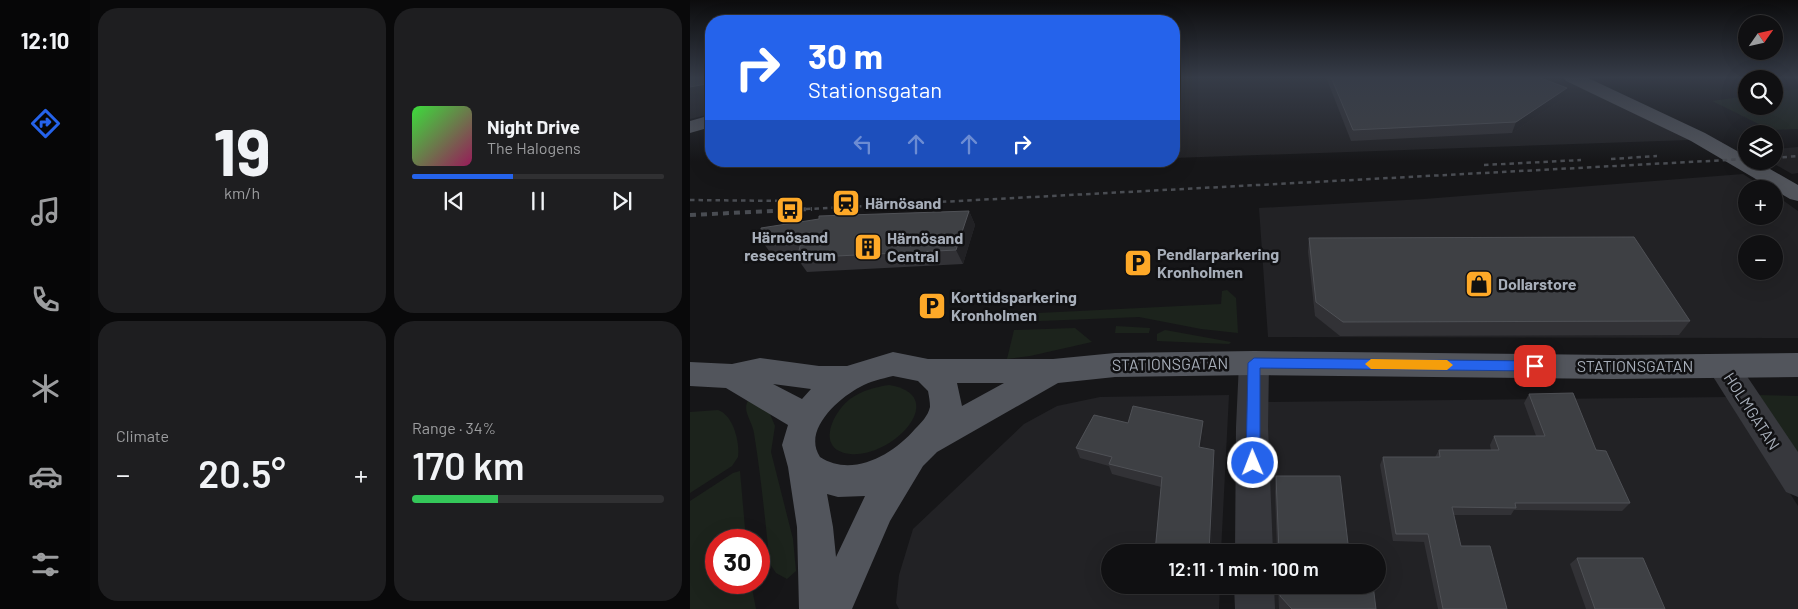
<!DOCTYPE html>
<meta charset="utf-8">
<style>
:root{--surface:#101012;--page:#1e1e20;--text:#f1f3f6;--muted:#9c9d9f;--line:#303032;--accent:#2563eb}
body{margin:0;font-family:Barlow,sans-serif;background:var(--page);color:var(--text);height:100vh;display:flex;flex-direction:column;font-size:19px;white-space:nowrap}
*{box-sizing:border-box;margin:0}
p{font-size:16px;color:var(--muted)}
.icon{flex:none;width:28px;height:28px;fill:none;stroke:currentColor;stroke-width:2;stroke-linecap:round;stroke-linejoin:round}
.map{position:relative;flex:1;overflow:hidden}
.side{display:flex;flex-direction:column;gap:8px;padding:8px;background:#09090a;width:600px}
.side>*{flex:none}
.top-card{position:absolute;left:15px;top:15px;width:475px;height:152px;border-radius:20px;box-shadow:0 5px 20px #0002,0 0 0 1px var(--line);background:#2563eb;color:#fff;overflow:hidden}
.needle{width:32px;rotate:56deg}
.tools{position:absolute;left:1048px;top:15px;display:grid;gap:10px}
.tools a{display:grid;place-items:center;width:45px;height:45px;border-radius:50%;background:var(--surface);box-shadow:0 5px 20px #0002,0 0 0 1px var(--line);font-size:25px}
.speed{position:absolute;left:15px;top:529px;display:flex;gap:10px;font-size:25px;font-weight:700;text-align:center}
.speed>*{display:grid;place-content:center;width:65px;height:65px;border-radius:50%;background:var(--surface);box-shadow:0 5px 20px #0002,0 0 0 1px var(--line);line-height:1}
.speed .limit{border:8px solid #d22;background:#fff;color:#111}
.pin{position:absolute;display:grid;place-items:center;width:42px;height:42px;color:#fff;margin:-21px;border-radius:10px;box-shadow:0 2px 8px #0006}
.me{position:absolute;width:55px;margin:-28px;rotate:359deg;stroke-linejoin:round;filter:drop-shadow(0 0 4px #0008)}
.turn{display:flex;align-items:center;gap:18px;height:105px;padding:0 20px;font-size:22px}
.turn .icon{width:65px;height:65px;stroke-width:2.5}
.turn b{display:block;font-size:35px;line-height:42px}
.lanes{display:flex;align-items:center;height:48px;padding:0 20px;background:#0003;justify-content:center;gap:25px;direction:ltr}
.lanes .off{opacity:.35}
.big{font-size:38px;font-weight:600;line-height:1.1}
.side .tile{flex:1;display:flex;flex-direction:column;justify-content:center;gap:8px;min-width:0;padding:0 18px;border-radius:20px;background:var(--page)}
.side .dial{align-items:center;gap:0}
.dial b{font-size:65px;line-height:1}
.song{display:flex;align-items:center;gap:15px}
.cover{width:60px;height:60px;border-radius:8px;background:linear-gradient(135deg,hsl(120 70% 55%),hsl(330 70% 35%))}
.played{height:5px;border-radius:2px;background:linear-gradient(90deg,var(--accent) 40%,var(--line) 40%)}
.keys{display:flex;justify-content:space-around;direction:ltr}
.heat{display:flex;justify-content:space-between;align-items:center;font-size:28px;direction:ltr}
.charge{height:8px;border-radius:4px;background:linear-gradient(90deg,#34c759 34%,var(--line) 0)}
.side .tiles{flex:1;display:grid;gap:8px;grid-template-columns:repeat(2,1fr)}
.trip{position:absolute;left:411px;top:544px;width:285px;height:50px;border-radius:25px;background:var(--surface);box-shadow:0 5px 20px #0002,0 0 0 1px var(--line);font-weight:600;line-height:50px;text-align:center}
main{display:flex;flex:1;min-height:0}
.menu{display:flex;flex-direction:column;width:90px;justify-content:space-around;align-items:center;background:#060607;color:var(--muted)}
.menu .icon{width:35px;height:35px}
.menu .selected{color:var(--accent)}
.menu b{font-size:22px;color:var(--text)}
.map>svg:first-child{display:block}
.built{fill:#222225;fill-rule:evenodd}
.green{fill:#1c231c}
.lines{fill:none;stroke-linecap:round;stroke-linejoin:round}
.minor{fill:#37383d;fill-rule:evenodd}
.major{fill:#52555c;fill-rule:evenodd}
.rail-far1{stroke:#494c52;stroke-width:2.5;stroke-dasharray:4.5 4;stroke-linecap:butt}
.rail{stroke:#494c52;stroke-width:4;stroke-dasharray:6 5;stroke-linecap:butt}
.wall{fill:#323236}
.shaded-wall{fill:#212124}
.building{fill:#3e4044;stroke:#4f5156}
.route{fill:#2563eb;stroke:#184099}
.slow{fill:#f59e0b}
.labels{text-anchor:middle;stroke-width:5;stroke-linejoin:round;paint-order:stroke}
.poi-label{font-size:16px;font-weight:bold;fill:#a7aeb9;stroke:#111113;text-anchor:start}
.street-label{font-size:16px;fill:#a7aeb9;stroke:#111113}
</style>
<main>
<nav class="menu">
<b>12:10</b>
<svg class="icon selected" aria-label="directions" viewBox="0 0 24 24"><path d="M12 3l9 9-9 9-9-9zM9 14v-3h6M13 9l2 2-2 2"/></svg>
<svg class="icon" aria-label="music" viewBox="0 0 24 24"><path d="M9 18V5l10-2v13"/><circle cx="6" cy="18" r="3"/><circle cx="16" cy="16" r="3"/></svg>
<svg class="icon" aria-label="phone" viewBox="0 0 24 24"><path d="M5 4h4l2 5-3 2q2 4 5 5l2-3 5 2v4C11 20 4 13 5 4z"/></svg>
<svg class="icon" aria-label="climate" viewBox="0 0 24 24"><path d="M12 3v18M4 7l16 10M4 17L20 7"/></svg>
<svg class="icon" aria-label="car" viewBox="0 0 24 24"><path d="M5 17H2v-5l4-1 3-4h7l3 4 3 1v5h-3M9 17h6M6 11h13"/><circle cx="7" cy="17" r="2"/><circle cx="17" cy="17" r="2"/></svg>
<svg class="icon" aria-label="filters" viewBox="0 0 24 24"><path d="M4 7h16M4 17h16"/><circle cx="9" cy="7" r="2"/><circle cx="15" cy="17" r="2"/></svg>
</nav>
<section class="side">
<div class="tiles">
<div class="tile dial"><b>19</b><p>km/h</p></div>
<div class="tile">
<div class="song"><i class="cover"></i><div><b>Night Drive</b><p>The Halogens</p></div></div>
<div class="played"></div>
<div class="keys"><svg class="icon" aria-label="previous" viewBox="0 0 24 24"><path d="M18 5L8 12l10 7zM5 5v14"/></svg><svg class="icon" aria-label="pause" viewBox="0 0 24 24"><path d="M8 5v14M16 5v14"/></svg><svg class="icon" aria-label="next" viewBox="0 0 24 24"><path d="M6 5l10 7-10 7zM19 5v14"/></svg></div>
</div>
<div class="tile"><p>Climate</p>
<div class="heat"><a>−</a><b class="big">20.5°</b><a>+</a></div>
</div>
<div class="tile"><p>Range · 34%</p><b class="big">170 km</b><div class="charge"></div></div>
</div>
</section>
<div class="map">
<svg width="1108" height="609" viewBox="0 0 1108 609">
<rect width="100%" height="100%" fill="#161618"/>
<!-- built -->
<g class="built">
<path d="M0 77H21V114L0 119Z"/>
<path d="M484 77H865L905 94 999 140 484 158Z"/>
<path d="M1108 147V173L1102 174 1079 161H1084V149Z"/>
<path d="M291 161H404L296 165Z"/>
<path d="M1053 174 1076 189H1056V216H1084V194L1108 211V338L578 337 569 208 734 199ZM1056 244H1084V271H1056Z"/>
<path d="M539 395 531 552H420V585H530L529 609H209L206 603 209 575 223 529 334 424 367 406 410 397Z"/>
<path d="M1039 397 1108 506V609H581L576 585H688V552H576V402Z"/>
</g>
<!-- green -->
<g class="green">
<path d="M1108 89V129L1081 130 1022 101 1056 96V106H1084V92Z"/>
<path d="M537 290 546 298 548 333 511 329 449 317 326 322 328 314 531 304 532 291Z"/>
<path d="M426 326 460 328 459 333H425Z"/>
<path d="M385 328 402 342 340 356 317 359 324 330Z"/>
<path d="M475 330 541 342 539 344 467 341V334Z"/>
<path d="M199 385C261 395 204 458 160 454 125 450 142 413 160 399 171 391 185 387 199 385Z"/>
<path d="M1067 395 1108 396V455Z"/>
<path d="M60 398 80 414 85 426 81 452 103 539 106 571 97 579 86 573 80 564C75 520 71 476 64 433 62 420 50 409 60 398Z"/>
<path d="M28 410C43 415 50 442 48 457L42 466 0 493V412Z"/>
<path d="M50 471 56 540H26V582L61 583 66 609H0V501L43 473Z"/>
</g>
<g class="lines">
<!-- minor -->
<g class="minor">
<path d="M564 351 575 355 579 363 578 427 583 552H545L546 427 549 363 553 355Z"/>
<path d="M1033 354 1044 357 1108 452V497L1096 492 1022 375 1018 366 1022 357Z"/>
<path d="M544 585H584L585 609H545Z"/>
</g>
<!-- major -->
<g class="major">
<path d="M873 77H896L1015 133 1056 156V161H1066L1108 185V201L1100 199 1001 141 876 81Z"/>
<path d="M21 115V127L0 133V121Z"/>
<path d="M564 351 922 355 1108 353V377L922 379 564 375 425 377 368 383 247 452 233 466 200 521 162 609H109L107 527 98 467 92 445 98 425 36 388 0 386V362L42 364 70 358 129 366H157L203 352 238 359H363L425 353ZM203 376 228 381 238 391C239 396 240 402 240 407 238 416 231 423 225 429 203 455 162 478 130 457 112 430 149 398 170 387 180 381 191 379 203 376ZM267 383H314L272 406ZM83 384 121 389 112 399ZM137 494 148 497 175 496 146 557 143 527Z"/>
</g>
<!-- rail-far1 -->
<g class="rail-far1">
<path d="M1084 158 1108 156"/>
<path d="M921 159 967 156"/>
<path d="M794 165 891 160"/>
<path d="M0 200 100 201"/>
<path d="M99 210 1056 159"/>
</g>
<!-- rail -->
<path class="rail" d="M0 215 122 209"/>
</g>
<!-- wall -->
<g class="wall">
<path d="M636 77H848L873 99 822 133 661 141Z"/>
<path d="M279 211 285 225 273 264 117 272 107 258 108 254 82 255 72 241Z"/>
<path d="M619 238 1000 321 989 335 650 336 625 316 618 252Z"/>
<path d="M839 394 906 450 940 503 932 511 824 510 821 515H764L771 546 817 609H748L734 542 703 541 690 465 693 457H745L749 450H801L800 445 804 436H846L834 403Z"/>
<path d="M438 423 514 432 511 447 525 460 521 552H465L471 487 422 474 419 466 390 458 386 448Z"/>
<path d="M586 476 659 552H587L585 492Z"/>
<path d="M887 558 975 609H896L880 564Z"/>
<path d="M464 585H519V588H465Z"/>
<path d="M588 585H683L686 609H589Z"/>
</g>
<!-- shaded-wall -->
<g class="shaded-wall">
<path d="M21 83V96L0 99V87Z"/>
<path d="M877 88 873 99 822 133 826 122Z"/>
<path d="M279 211 285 225 273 264 266 250Z"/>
<path d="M513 421 514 432 510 457 509 447Z"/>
<path d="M524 450 525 460 521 552H519Z"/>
</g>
<!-- building -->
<g class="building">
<path d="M0 77H21V83L0 87Z"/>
<path d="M641 77H848L877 88 826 122 663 130Z"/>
<path d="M279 211 266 250 107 258 112 239 72 241 71 228 129 219V216Z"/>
<path d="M944 237 1000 321 653 322 626 302 619 238Z"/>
<path d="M883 393 906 450 916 451 940 503H825L826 508 762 507 771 546H800L817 609H753L738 534H706L693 457H750L749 450H809L804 436H855L839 394Z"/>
<path d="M443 406 513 421 509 447 524 450 519 552H465L472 477 419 464 422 457 386 448 404 415 438 423Z"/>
<path d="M586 476H650L659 552H589Z"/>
<path d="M887 558H953L975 609H905Z"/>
<path d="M590 585H683L686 609H602L590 596Z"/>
</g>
<!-- sky -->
<linearGradient id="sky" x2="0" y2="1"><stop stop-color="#0c0c0d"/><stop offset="0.48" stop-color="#363c48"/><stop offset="1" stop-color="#363c48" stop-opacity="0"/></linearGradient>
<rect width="1108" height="162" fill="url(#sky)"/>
<!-- route -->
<path class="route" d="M564 358 845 361 851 366 845 371 570 368V463L568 468 563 469 558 468 556 463 558 363Z"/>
<!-- slow -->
<path class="slow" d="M681 359 757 360 763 365 757 370 681 369 675 364Z"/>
<!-- icons -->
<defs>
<g id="station-square" transform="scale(1.4375)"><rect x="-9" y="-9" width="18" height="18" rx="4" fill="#fea928" stroke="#111113"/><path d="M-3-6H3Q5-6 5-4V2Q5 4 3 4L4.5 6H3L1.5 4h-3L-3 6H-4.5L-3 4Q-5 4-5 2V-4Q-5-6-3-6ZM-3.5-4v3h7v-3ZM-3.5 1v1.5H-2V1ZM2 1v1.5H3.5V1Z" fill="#111"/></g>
<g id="bus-square" transform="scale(1.4375)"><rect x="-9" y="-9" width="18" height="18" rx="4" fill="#fea928" stroke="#111113"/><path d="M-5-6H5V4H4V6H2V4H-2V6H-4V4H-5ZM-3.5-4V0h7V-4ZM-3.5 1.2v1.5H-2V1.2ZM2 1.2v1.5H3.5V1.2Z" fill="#111"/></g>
<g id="building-square" transform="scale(1.4375)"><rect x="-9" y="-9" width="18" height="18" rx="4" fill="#fea928" stroke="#111113"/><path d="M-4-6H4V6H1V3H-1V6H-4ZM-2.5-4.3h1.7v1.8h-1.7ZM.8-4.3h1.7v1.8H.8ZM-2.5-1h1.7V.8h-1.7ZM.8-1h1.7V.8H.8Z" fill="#111"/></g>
<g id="parking-square" transform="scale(1.4375)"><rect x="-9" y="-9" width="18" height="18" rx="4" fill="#fea928" stroke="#111113"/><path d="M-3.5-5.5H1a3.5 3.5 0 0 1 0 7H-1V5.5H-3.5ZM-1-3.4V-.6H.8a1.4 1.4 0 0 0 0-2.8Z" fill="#111"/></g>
<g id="shop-square" transform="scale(1.4375)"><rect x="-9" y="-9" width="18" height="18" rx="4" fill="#fea928" stroke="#111113"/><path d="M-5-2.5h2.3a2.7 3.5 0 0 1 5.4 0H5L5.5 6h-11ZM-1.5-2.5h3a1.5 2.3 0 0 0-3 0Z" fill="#111"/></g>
</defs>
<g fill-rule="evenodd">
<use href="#station-square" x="156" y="203"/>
<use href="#bus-square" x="100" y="210"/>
<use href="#building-square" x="178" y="247"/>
<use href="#parking-square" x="448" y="263"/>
<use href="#shop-square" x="789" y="284"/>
<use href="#parking-square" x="242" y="306"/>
</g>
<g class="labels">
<!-- poi labels -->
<g class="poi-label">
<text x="175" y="209">Härnösand</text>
<text x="100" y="243" text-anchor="middle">Härnösand<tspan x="100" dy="18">resecentrum</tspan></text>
<text x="197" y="244">Härnösand<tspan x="197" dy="18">Central</tspan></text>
<text x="467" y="260">Pendlarparkering<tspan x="467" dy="18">Kronholmen</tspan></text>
<text x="808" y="290">Dollarstore</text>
<text x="261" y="303">Korttidsparkering<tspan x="261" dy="18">Kronholmen</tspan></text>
</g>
<!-- street labels -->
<g class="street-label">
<text transform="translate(480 364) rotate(-1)" y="6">STATIONSGATAN</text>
<text x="945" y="372">STATIONSGATAN</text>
<text transform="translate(1062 411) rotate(57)" y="6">HOLMGATAN</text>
</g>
</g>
</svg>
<div class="tools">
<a><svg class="needle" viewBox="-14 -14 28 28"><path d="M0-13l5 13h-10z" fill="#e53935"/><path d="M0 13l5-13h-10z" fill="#9c9d9f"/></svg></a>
<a><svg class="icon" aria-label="search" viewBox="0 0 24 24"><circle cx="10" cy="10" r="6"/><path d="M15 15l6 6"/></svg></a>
<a><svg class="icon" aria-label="layers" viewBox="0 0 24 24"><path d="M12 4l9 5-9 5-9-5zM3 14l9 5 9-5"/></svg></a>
<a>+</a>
<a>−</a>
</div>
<div class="speed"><div class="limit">30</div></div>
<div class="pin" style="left:845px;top:366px;background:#d93025"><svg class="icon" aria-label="arrive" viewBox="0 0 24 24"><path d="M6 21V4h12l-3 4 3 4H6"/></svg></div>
<svg class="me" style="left:563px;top:463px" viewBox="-20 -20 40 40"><circle r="17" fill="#2563eb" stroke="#fff" stroke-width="3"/><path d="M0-11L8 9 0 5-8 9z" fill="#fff"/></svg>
<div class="trip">12:11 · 1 min · 100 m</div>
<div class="top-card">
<div class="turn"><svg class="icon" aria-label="right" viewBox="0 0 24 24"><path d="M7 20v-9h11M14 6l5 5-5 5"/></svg><div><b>30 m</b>Stationsgatan</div></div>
<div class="lanes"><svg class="icon off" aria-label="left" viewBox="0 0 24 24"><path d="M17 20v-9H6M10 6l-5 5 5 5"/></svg><svg class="icon off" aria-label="ahead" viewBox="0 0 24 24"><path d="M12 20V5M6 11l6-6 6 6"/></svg><svg class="icon off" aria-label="ahead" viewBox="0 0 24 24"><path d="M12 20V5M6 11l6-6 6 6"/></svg><svg class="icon" aria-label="right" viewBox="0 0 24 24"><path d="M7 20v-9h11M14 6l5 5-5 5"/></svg></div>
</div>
</div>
</main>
